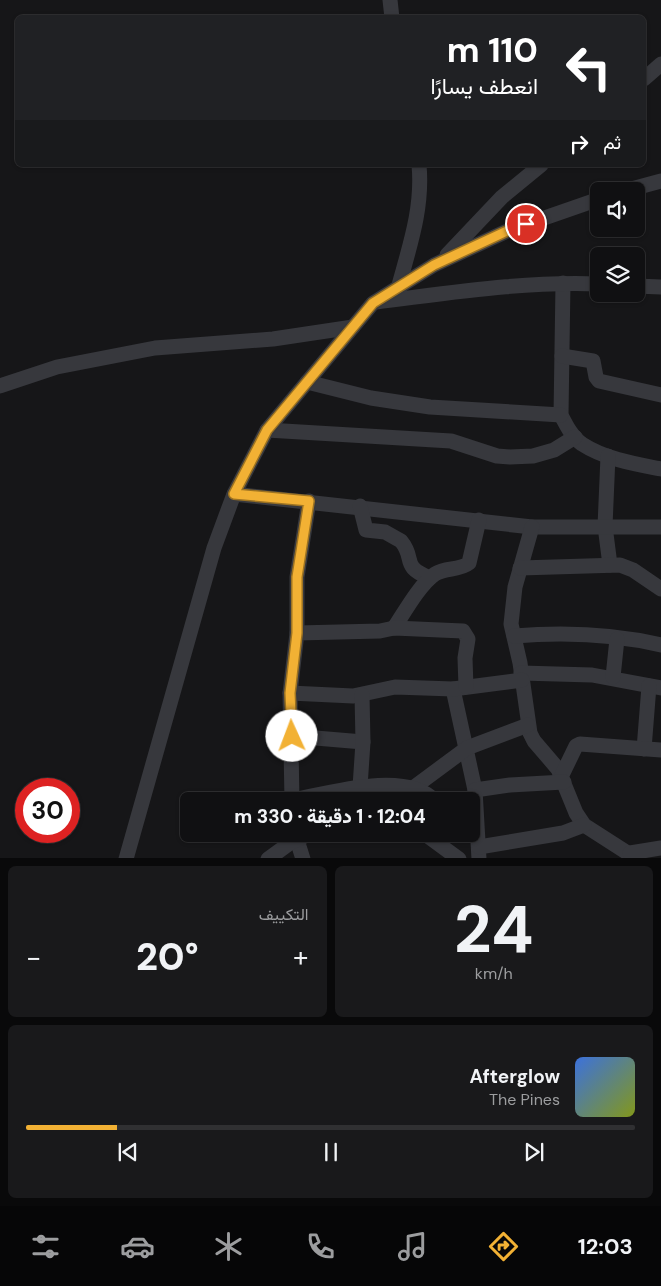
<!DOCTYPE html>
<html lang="ar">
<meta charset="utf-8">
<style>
:root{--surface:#101012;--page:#19191b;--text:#f1f3f6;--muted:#9c9d9f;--line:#303032;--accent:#f2b134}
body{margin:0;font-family:"DM Sans",Vazirmatn,sans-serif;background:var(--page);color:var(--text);direction:rtl;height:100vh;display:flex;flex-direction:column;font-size:19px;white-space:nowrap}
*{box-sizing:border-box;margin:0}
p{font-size:16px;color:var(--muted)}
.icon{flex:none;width:28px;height:28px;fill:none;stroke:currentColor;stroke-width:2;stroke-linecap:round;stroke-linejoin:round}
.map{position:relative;height:858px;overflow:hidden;direction:ltr}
.panel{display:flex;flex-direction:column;gap:8px;padding:8px;background:#09090a;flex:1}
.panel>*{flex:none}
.hud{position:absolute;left:15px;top:15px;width:631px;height:152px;border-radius:8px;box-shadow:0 1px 4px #0004,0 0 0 1px var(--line);direction:rtl;background:#202124;color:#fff;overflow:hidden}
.buttons{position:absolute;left:590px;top:182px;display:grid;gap:10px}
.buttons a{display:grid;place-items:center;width:55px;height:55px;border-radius:8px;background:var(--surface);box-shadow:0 1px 4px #0004,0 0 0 1px var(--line);font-size:25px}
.speed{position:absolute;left:15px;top:778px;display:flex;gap:10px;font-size:25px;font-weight:700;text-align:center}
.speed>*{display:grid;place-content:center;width:65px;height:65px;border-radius:50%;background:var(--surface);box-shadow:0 1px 4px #0004,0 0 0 1px var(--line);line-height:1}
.speed .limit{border:8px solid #d22;background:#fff;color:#111}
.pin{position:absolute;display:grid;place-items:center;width:42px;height:42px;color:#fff;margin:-21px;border:2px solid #fff;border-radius:50%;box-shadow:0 1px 5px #0007}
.me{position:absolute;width:55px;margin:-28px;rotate:358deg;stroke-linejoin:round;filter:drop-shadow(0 0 4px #0008)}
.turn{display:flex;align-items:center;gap:18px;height:105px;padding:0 25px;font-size:22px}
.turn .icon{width:65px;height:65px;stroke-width:2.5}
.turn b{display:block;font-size:35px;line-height:42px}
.then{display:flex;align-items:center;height:48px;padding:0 25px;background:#0003;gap:10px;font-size:19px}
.big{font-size:38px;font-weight:800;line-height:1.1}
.panel .tile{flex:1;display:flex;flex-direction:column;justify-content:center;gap:8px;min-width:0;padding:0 18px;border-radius:8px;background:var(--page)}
.panel .dial{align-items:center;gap:0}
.dial b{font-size:65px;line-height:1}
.song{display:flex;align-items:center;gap:15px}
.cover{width:60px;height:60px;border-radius:8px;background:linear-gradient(135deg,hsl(220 70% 55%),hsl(70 70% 35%))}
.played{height:5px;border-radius:2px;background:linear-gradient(90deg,var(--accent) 15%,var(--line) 15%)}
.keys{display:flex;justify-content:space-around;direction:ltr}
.heat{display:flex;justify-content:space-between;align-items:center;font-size:28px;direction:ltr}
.panel .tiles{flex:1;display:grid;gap:8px;grid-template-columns:1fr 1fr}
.tile:last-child{grid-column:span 2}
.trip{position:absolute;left:180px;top:792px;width:300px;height:50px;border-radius:8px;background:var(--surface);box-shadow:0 1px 4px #0004,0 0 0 1px var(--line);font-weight:800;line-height:50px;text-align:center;direction:rtl}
.menu{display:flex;height:80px;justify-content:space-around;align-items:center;background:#060607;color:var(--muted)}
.menu .icon{width:35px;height:35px}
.menu .selected{color:var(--accent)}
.menu b{font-size:22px;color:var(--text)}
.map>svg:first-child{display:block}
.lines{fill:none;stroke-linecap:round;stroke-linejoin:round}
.minor{stroke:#37383d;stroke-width:15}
.route-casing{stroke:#9d7322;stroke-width:12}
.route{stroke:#f2b134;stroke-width:9}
</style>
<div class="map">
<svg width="661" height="859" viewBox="0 0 661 859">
<rect width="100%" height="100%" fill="#161618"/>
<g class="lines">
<!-- minor -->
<g class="minor">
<path d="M390 0 392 18"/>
<path d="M644 79 661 64"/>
<path d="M624 191 661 181"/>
<path d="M447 255 502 197 541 165"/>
<path d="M563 283 561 415C566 425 572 437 582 444 605 459 635 464 661 469"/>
<path d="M399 285C410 245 423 207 419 165"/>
<path d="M636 286 661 287"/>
<path d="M376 302C450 293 524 281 599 284"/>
<path d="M562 356 593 361 596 377 599 381 661 395"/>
<path d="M307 382 371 398 430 407 561 415"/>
<path d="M0 386 57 367 155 348 273 339 353 327"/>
<path d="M267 430 451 441 497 456 510 457 533 456 554 450 575 437"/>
<path d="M608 456 605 526 610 565"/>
<path d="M234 494 532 527H661"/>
<path d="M360 506 366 530 385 532 401 541C416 559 400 566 430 578"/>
<path d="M532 527 515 587 511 624 520 663 530 733 534 741 558 769 576 813 584 825 637 859"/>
<path d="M520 568 620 565 633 570 661 589"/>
<path d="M394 628C404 613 420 584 435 574 446 567 459 571 469 563L479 520"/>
<path d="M297 633V577L309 501"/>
<path d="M514 636C562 632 614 634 661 645"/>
<path d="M521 673 592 675 661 688"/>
<path d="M613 677 617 639"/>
<path d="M453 689 475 790 479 859"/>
<path d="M290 693 353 696 395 687 453 689 522 680"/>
<path d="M292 736 363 742"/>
<path d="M644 749 649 686"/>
<path d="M561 777 576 746 580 744 661 750"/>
<path d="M360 787 363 742 362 695"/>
<path d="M413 788 467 748 528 725"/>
<path d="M475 790 510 785 564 782"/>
<path d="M293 800C329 793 407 770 435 801"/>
<path d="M292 801 290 693 297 633 380 631 394 628 463 631 468 639 465 658 466 687"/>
<path d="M425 834 459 859"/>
<path d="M297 840 303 859"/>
<path d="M479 847 563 833 584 825"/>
<path d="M630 853 661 848"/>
<path d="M126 859 214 548 234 494 267 430 373 303 434 265 507 231 599 199"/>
<path d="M268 859 290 843 309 834"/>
</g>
</g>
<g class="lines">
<!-- route casing -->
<g class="route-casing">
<path id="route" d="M292 736 290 693 297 633V577L309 501 234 494 267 430 373 303 434 265 507 231 526 224"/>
</g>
<!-- route -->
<use href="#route" class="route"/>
</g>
</svg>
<div class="buttons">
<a><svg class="icon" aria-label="sound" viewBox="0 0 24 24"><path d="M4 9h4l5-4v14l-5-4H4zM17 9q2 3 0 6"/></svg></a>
<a><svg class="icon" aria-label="layers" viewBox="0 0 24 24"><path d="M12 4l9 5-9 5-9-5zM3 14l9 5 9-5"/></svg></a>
</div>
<div class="speed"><div class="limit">30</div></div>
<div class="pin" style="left:526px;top:224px;background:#d93025"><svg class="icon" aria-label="arrive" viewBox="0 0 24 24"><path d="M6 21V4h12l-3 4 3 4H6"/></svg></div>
<svg class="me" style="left:292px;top:736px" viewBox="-20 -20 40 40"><circle r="19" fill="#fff"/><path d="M0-13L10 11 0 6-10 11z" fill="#f2b134"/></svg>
<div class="trip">12:04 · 1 دقيقة · 330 m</div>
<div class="hud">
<div class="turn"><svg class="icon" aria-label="left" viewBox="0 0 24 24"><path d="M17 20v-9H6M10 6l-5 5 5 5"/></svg><div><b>110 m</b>انعطف يسارًا</div></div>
<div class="then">ثم<svg class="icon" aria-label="right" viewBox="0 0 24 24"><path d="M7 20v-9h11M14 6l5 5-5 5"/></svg></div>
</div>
</div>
<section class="panel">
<div class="tiles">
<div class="tile dial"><b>24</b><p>km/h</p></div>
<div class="tile"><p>التكييف</p>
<div class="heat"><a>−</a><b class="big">20°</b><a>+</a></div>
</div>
<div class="tile">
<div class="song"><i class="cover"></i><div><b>Afterglow</b><p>The Pines</p></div></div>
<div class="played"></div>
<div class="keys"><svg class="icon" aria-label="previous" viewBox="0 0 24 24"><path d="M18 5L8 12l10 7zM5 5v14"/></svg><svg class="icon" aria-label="pause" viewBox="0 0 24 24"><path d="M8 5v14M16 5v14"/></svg><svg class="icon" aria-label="next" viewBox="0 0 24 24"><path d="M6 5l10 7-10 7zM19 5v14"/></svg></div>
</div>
</div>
</section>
<nav class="menu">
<b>12:03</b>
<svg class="icon selected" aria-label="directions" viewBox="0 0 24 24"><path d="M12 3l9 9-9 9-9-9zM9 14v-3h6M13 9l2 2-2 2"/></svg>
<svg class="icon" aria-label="music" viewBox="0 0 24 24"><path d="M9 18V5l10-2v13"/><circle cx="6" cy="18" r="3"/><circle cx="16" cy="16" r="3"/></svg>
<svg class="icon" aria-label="phone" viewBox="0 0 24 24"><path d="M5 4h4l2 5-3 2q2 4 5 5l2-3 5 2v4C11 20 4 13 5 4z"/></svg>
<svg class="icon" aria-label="climate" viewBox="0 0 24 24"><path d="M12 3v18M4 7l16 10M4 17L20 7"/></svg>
<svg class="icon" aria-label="car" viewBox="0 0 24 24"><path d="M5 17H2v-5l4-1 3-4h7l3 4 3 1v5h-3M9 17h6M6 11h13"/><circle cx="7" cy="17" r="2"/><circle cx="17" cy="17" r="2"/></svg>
<svg class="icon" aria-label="filters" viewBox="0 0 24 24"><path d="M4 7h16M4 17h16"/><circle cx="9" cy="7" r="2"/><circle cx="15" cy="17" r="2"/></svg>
</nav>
